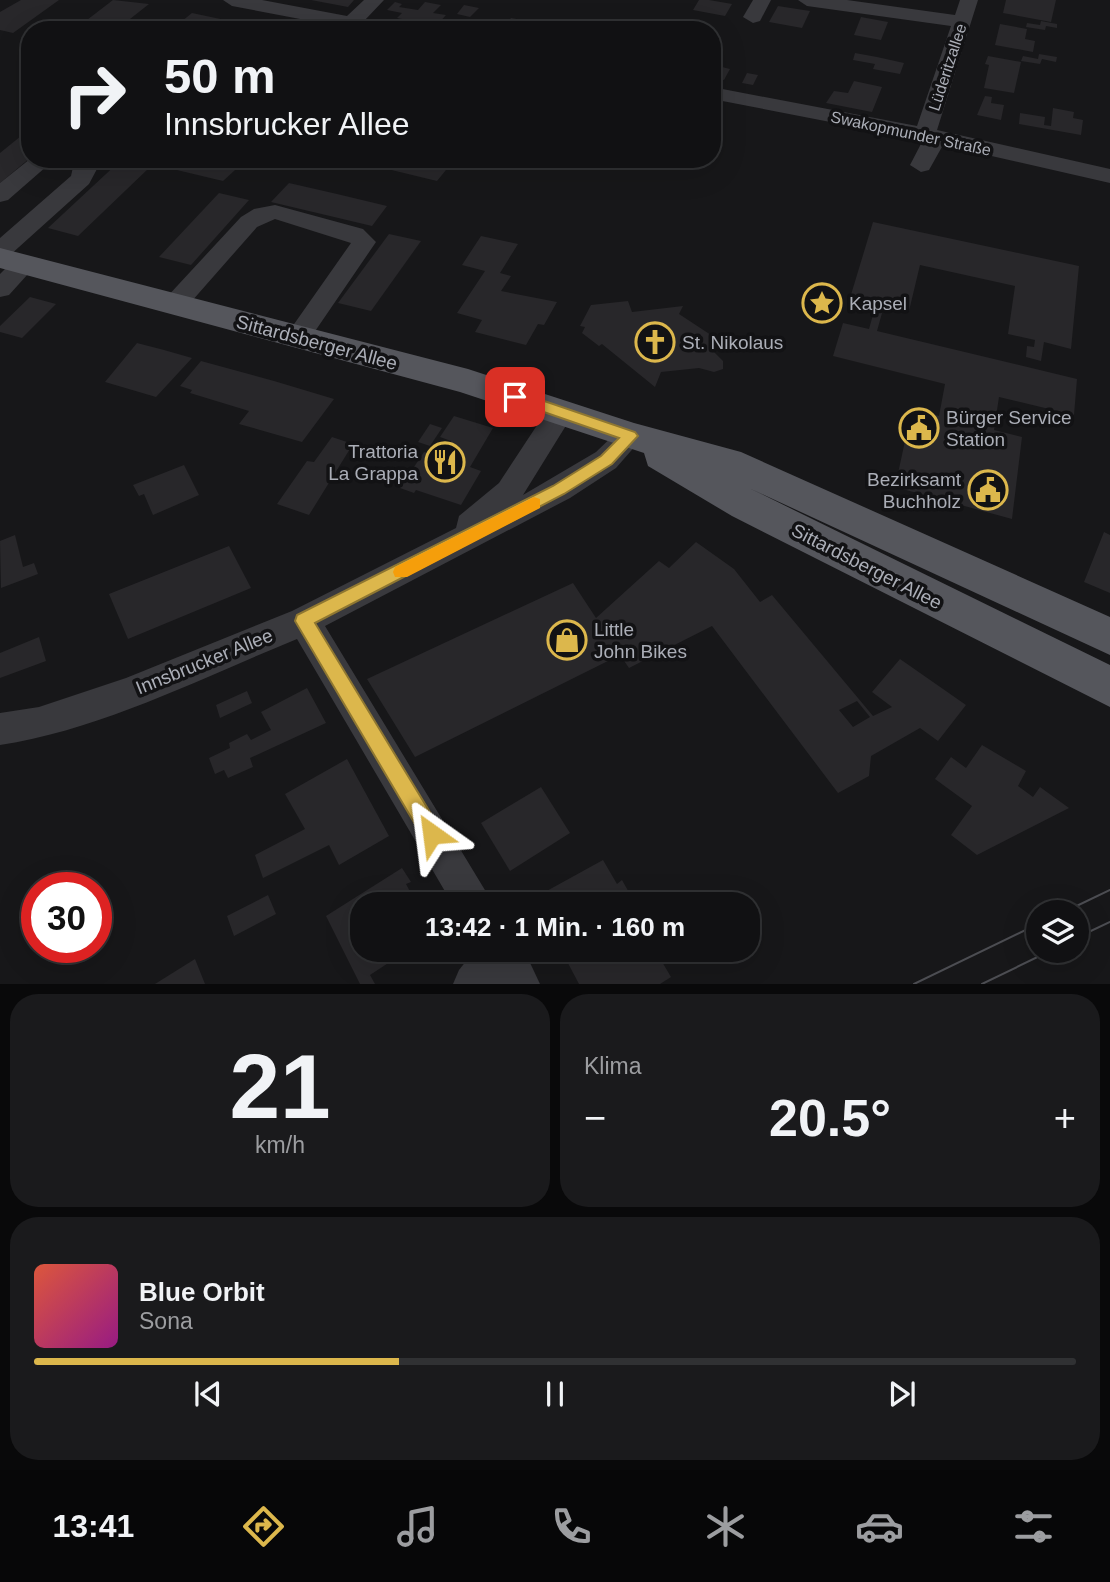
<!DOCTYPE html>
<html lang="de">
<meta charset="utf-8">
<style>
:root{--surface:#111113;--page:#1a1a1c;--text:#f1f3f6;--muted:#9c9da0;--line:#303133;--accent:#dcb74c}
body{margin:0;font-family:Arial,sans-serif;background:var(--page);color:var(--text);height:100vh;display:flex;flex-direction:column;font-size:26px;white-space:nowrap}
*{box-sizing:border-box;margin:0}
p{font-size:23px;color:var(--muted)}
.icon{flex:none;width:38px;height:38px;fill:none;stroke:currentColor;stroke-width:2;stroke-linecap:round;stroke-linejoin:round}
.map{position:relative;height:984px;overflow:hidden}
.drawer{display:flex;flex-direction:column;gap:10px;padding:10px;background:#09090a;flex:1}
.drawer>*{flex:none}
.guide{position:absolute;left:21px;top:21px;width:700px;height:147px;border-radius:28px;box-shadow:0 7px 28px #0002,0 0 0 2px var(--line);background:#111113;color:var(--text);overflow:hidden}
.fabs{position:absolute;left:1026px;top:900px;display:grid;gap:14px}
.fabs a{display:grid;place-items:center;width:63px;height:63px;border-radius:50%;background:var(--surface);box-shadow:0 7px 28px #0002,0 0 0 2px var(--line);font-size:35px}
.speed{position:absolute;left:21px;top:872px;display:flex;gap:14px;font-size:35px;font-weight:700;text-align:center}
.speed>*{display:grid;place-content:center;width:91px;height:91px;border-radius:50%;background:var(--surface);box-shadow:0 7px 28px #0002,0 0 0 2px var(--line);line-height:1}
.speed .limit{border:10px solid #d22;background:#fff;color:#111}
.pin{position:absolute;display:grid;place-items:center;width:60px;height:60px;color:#fff;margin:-30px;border-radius:14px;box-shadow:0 4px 10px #0006}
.me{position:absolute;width:77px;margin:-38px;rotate:329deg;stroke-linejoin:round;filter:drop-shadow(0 0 5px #0008)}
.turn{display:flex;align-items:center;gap:24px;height:147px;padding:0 28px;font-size:32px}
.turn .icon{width:91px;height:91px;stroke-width:2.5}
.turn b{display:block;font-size:49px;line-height:60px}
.big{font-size:52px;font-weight:700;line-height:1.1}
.drawer .widget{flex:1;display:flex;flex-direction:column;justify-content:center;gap:10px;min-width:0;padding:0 24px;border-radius:28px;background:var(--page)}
.drawer .dial{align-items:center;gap:0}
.dial b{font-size:91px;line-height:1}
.song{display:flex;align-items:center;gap:21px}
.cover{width:84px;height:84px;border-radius:10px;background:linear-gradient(135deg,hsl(10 70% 55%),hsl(310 70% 35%))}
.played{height:7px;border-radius:4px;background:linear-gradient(90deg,var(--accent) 35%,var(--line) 35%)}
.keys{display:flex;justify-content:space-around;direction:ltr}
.heat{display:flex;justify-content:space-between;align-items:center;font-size:38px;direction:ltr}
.drawer .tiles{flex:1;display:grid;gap:10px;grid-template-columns:1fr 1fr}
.widget:last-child{grid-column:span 2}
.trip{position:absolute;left:350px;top:892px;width:410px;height:70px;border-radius:28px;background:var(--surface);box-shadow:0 7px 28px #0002,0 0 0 2px var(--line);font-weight:700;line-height:70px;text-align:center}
.tab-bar{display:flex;height:112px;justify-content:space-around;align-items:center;background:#070708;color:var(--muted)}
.tab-bar .icon{width:49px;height:49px}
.tab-bar .current{color:var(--accent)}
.tab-bar b{font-size:32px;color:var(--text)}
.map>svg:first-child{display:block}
.building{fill:#28272a;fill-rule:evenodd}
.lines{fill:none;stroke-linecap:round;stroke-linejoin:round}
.minor{fill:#39393d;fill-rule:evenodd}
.major{fill:#55565c;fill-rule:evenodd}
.tram{stroke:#4c4d52;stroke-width:2}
.route{fill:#dcb74c;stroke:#8f7731;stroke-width:2}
.slow{fill:#f59e0b}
.labels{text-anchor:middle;stroke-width:7;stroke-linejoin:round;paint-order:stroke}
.far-street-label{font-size:16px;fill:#abaeb7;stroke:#121214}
.poi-label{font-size:19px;fill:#abaeb7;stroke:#121214;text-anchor:start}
.street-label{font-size:19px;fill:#abaeb7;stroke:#121214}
</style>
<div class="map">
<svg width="1110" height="984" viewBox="0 0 1110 984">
<rect width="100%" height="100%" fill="#171719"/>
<!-- building -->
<g class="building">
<path d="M21 0H59L13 33 0 30V12Z"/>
<path d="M113 0 149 4 116 30H74Z"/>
<path d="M311 0H354L348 7Z"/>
<path d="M699 0H709L732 4 725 16 693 10Z"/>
<path d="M1006 0H1056L1051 22 1003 13Z"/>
<path d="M395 2 402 4 399 7 418 10 425 2 441 5 433 13 446 15 436 26 397 18 402 13 387 10Z"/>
<path d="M464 5 479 8 470 17 457 14Z"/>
<path d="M778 6 810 11 802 28 769 22Z"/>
<path d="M192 13 225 20 213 30H171Z"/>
<path d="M861 17 888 22 881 40 854 35Z"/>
<path d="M511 18 527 21 520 30H486L491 24 504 27Z"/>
<path d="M1041 21 1057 24V28L1046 26 1045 30 1026 27 1027 23 1040 25Z"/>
<path d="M1000 24 1027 29 1025 39 1035 41 1033 52 995 45Z"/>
<path d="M855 53 877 57 904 63 900 74 873 69 875 64 853 60Z"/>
<path d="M1039 54 1057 57 1056 62 1042 59 1040 64 1021 61 1023 56 1038 59Z"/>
<path d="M988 56 1021 62 1014 93 984 88 989 65 985 64Z"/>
<path d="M712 57 722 59 718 66 730 69 724 80 712 78Z"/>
<path d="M747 73 758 75 753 85 742 83Z"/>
<path d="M854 81 882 87 872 112 826 103 834 91 848 93Z"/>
<path d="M985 96 992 97 991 103 1004 105 1001 120 977 115Z"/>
<path d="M1053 108 1074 112 1073 118 1083 120 1081 135 1019 124 1020 113 1045 117 1044 125 1051 126Z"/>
<path d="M21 136 30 138V158L0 183V153Z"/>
<path d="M167 159H192L235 170 223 181 160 166Z"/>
<path d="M346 159H452L454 160 437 181Z"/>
<path d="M121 160 150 167 78 236 48 228Z"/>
<path d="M289 183 337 194 387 206 372 226 271 202Z"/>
<path d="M219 193 249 200 191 265 159 257Z"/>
<path d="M873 222 1079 266 1071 349 1044 342 1041 361 1026 357 1027 346 1034 347 1035 340 1008 334 1015 286 920 265 909 311 884 306 877 331 1077 379 1074 415 999 397 994 430 1022 437 1012 519 895 487 912 409 939 416 945 384 833 356 843 323 869 329 876 304 850 298Z"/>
<path d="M389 234 421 241 371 311 338 303Z"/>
<path d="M481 236 518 244 500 273 511 276 501 291 557 302 544 325 538 324 526 345 475 332 482 320 457 313 485 271 462 265Z"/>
<path d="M30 297 56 304 22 338 0 332V326Z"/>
<path d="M628 301 632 312 683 306 679 314 717 339 714 340 722 347 714 352 723 361V369L714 372 699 368 661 372 655 387 602 344 599 346 582 333 585 327 580 326 591 305Z"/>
<path d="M137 343 164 350 192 358 156 397 105 382Z"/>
<path d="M201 361 274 381 334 399 302 442 239 424 249 411 190 393 192 390 180 386Z"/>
<path d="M454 416 493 428 470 467 481 471 461 505 416 490 414 493 400 488 424 452 441 457 451 441 440 437Z"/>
<path d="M430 424 442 428 430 446 418 442Z"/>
<path d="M332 437 353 444 309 515 277 504 307 461 314 462Z"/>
<path d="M184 465 199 495 153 515 144 494 139 496 133 485Z"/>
<path d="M1104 532 1110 535V593L1084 582Z"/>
<path d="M15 535 23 567 34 563 38 574 1 588 0 541Z"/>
<path d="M696 542 734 569 760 602 772 595 873 716 892 707 872 692 900 659 966 705 938 741 920 728 871 756 869 776 838 793 712 626 629 668 620 655 415 757 367 679 573 583 596 618 659 561 669 568ZM857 701 870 717 853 727 839 710Z"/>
<path d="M229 546 251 588 128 639 109 594Z"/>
<path d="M39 637 46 661 0 678V653Z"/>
<path d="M307 688 326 723 250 758 253 767 228 778 224 770 215 774 209 758 230 748 229 743 247 734 251 740 271 730 261 712Z"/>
<path d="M247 691 252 703 220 718 216 705Z"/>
<path d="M982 745 1026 771 1018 786 1033 797 1040 787 1069 808 977 855 951 835 972 806 935 779 951 757 966 768Z"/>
<path d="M347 759 389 836 339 865 329 845 263 878 255 855 305 829 285 794Z"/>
<path d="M541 787 570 833 510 871 481 823Z"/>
<path d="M603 860 617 884 622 880 636 905H537L534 898Z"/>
<path d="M402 868 411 882 406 884 417 905H362V950H408L370 975 375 984H360L326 916Z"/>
<path d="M268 895 276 914 234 936 227 916Z"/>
<path d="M561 950H655L671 977 660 984H579Z"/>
<path d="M195 959 205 984H155Z"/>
</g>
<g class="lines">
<!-- minor -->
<g class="minor">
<path d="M223 0H262L347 16 364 0H384L365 20 397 26 400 30H358L232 6Z"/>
<path d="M753 0H771L760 21 753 23 743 17Z"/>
<path d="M798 0H847L955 15 960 0H978L937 130 1110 169V183L943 145 929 170 921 172 910 165 923 140 712 99V87L917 126 951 26 807 6Z"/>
<path d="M30 159H55L8 200 0 202V183Z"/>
<path d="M56 159H90L97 169 89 184 9 256 0 259V238L71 176 73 167 59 164Z"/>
<path d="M275 205 363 229 376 242 307 343 298 346 289 343 285 337 351 243 275 219 257 227 184 310 175 313 166 310 162 304 166 298 241 217 254 209Z"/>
<path d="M25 256 34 258 37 264 9 295 0 297V274L16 258Z"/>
<path d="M561 401 571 404 575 411 523 495 596 452 620 429 630 425 640 429 644 436 616 468 570 498 325 626 494 905H453L297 639C201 678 103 729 0 745V713L39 707 126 678 292 611 456 528 459 516 499 483 551 404Z"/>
<path d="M475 950H524L540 984H453L459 970Z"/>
</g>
<!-- major -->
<path class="major" d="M0 248 468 369 634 423 741 452 1110 617V655L749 488 1110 665V707L732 516 648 466 644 453 460 392 0 268Z"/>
<!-- tram -->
<g class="tram">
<path d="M1064 912 1110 890"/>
<path d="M1076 938 1110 922"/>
<path d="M914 984 1038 924"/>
<path d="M982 984 1052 950"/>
</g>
</g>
<!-- route -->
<path class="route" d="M515 391 635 432 638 436 612 464 564 494 315 623 439 827 442 834 439 841 432 844 425 841 295 621 297 615 553 486 601 456 619 438 509 400V393Z"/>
<!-- slow -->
<path class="slow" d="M534 497 540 499V508L407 577H395L393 572 395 567Z"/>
<!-- icons -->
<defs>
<g id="sight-ring" transform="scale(2.0125)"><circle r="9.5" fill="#121214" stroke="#dcb74c" stroke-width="1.5"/><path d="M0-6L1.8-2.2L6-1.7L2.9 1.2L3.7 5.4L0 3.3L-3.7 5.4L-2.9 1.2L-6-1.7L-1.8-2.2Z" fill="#dcb74c"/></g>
<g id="church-ring" transform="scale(2.0125)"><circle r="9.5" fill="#121214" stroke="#dcb74c" stroke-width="1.5"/><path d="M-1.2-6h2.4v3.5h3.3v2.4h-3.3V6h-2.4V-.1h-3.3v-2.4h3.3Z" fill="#dcb74c"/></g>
<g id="civic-ring" transform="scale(2.0125)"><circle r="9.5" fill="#121214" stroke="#dcb74c" stroke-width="1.5"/><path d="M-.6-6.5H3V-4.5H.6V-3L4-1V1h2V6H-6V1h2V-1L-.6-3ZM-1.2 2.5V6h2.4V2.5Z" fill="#dcb74c"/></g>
<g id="restaurant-ring" transform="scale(2.0125)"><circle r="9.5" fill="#121214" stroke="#dcb74c" stroke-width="1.5"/><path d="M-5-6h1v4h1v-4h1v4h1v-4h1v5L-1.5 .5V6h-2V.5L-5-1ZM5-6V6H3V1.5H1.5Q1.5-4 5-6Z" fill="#dcb74c"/></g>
<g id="shop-ring" transform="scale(2.0125)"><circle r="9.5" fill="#121214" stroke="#dcb74c" stroke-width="1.5"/><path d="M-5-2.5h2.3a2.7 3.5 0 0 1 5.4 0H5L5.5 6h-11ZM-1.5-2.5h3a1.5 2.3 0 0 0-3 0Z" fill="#dcb74c"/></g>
</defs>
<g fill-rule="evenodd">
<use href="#sight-ring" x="822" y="303"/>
<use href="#church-ring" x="655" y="342"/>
<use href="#civic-ring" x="919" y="428"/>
<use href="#restaurant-ring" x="445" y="462"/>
<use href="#civic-ring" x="988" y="490"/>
<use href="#shop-ring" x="567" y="640"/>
</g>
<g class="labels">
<!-- far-street labels -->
<g class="far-street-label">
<text transform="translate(947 67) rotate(-72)" y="6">Lüderitzallee</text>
<text transform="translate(911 133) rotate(12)" y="6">Swakopmunder Straße</text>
</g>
<!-- poi labels -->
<g class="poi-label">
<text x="849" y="310">Kapsel</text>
<text x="682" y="349">St. Nikolaus</text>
<text x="946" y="424">Bürger Service<tspan x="946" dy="22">Station</tspan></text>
<text x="418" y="458" text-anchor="end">Trattoria<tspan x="418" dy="22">La Grappa</tspan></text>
<text x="961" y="486" text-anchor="end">Bezirksamt<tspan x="961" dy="22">Buchholz</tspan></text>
<text x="594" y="636">Little<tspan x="594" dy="22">John Bikes</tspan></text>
</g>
<!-- street labels -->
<g class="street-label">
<text transform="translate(317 342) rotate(15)" y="7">Sittardsberger Allee</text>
<text transform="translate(867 566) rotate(27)" y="7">Sittardsberger Allee</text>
<text transform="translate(204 661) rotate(-22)" y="7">Innsbrucker Allee</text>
</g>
</g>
</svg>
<div class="fabs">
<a><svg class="icon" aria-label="layers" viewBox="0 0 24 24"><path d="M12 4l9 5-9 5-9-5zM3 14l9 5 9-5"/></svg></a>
</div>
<div class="speed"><div class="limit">30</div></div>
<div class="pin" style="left:515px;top:397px;background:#d93025"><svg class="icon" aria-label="arrive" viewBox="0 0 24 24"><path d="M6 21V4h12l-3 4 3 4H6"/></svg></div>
<svg class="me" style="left:432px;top:834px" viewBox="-20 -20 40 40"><path d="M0-17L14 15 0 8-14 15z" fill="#dcb74c" stroke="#fff" stroke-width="4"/></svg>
<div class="trip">13:42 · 1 Min. · 160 m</div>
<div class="guide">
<div class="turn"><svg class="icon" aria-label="right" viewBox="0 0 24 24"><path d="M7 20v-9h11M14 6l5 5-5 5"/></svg><div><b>50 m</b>Innsbrucker Allee</div></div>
</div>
</div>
<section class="drawer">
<div class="tiles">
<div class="widget dial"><b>21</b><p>km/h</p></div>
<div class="widget"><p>Klima</p>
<div class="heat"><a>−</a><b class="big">20.5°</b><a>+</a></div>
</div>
<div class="widget">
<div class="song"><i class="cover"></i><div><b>Blue Orbit</b><p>Sona</p></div></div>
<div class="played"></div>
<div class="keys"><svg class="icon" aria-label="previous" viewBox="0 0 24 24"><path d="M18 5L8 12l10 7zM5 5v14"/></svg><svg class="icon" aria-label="pause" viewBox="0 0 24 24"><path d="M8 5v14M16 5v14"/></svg><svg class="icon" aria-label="next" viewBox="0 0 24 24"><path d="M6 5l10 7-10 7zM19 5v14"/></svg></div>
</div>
</div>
</section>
<nav class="tab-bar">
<b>13:41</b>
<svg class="icon current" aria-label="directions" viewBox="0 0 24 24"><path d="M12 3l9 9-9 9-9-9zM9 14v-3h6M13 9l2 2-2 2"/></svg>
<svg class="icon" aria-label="music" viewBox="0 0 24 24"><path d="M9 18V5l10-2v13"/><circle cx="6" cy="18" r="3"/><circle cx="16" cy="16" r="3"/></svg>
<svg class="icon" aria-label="phone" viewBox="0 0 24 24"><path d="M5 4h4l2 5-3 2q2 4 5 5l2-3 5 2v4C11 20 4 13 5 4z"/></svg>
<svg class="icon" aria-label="climate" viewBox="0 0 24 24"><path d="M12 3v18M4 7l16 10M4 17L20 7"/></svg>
<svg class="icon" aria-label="car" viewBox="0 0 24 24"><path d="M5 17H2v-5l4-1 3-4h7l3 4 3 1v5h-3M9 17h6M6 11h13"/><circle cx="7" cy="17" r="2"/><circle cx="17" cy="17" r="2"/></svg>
<svg class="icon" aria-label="filters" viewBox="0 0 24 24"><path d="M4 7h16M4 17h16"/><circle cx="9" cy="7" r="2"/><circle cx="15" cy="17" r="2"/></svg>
</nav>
